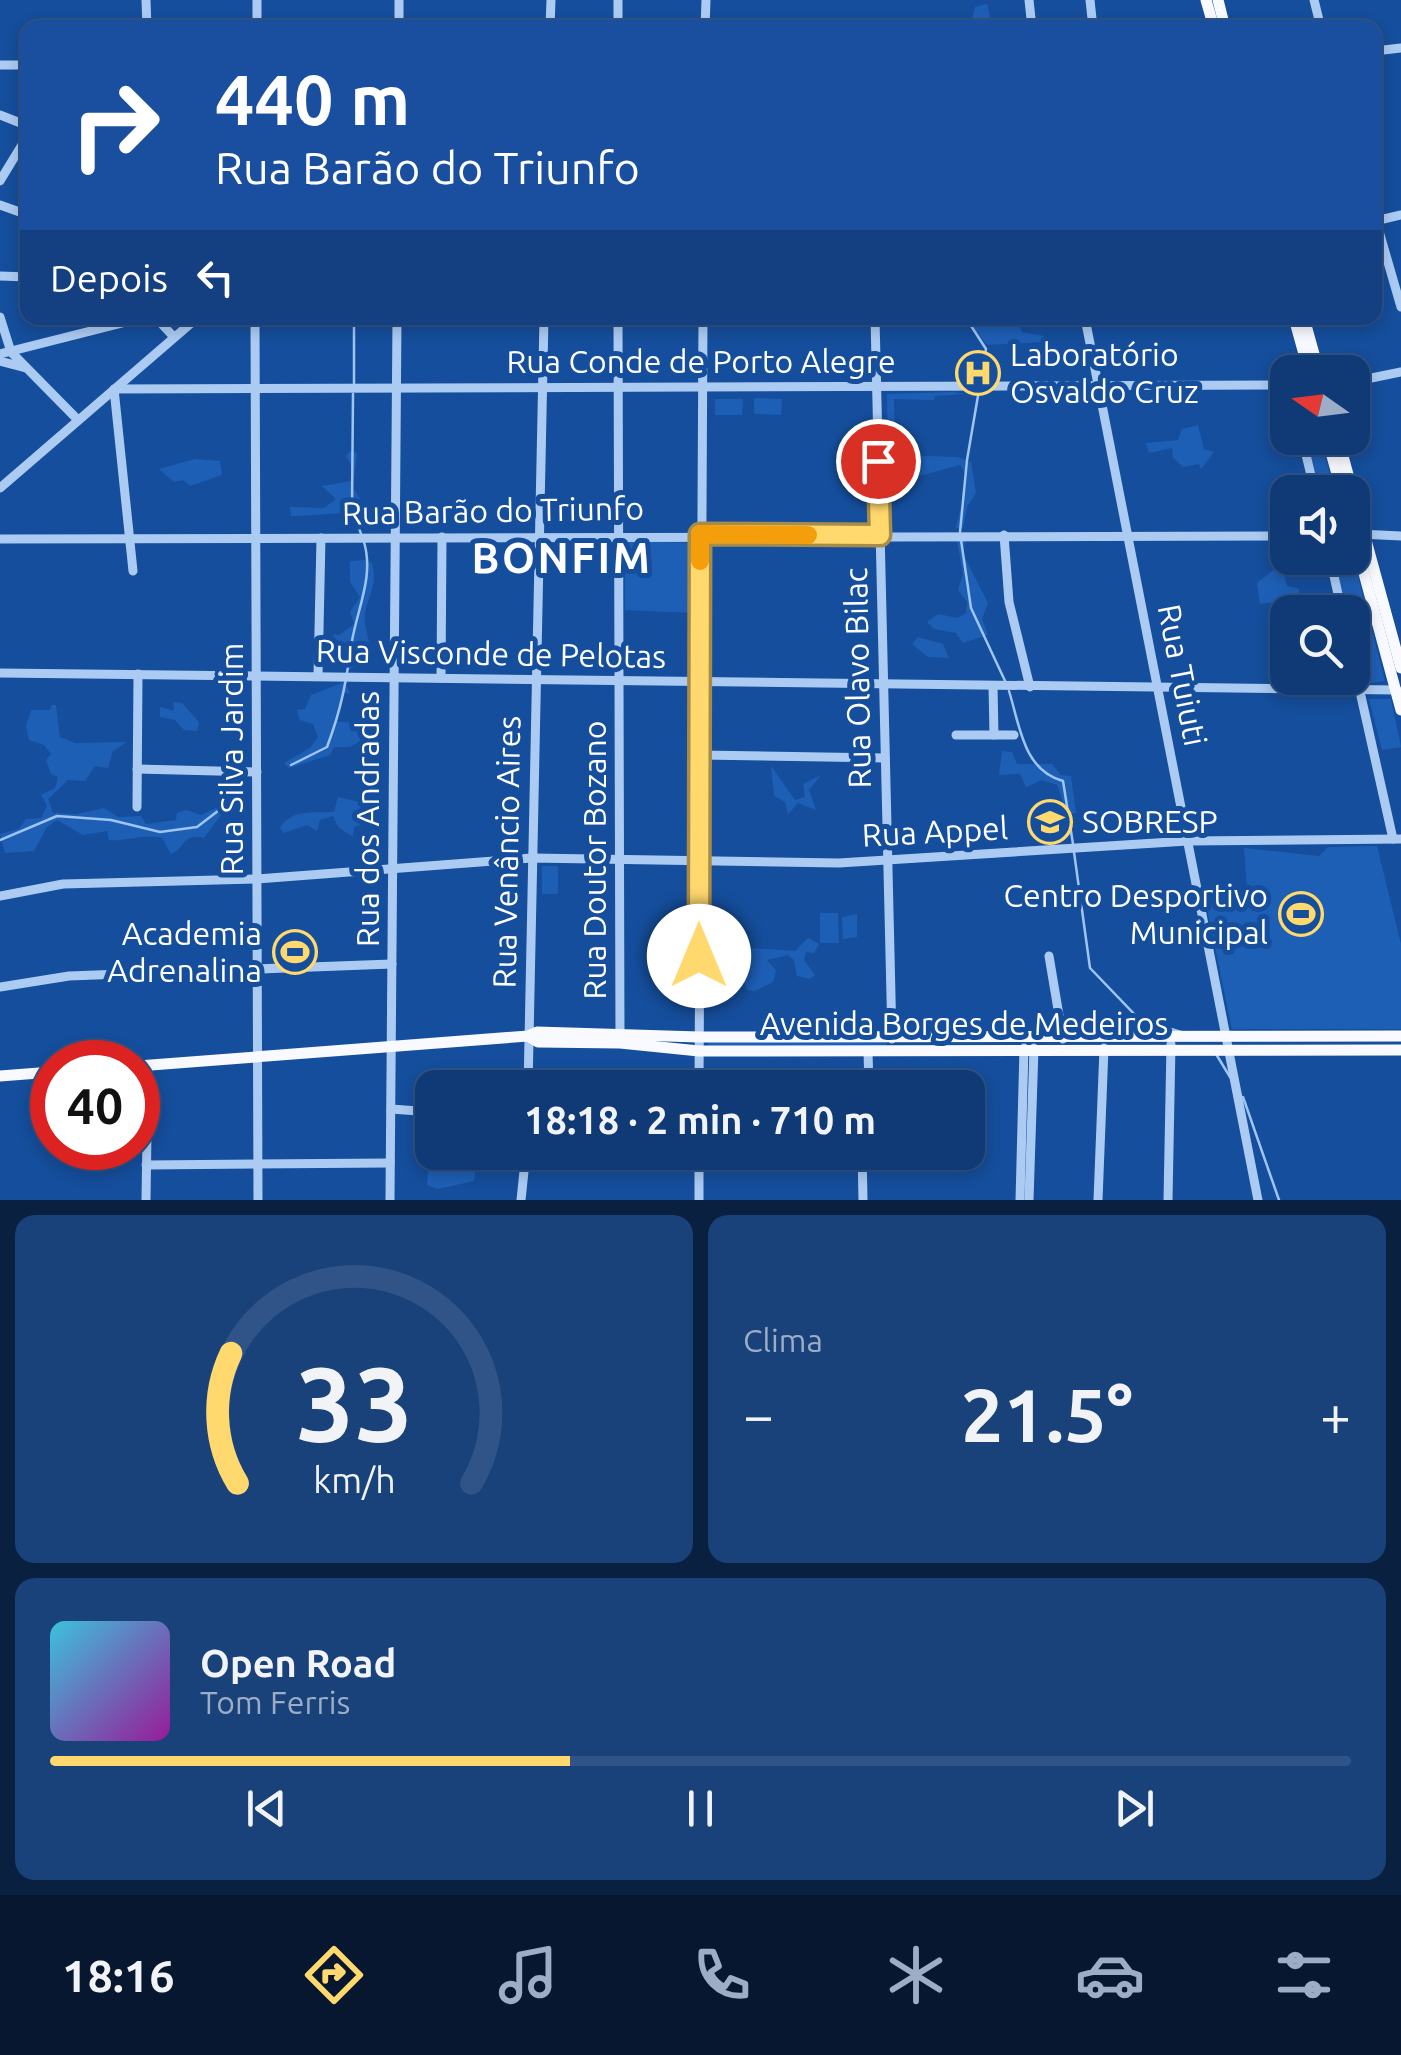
<!DOCTYPE html>
<html lang="pt">
<meta charset="utf-8">
<style>
:root{--surface:#103a75;--page:#19417a;--text:#f1f3f6;--muted:#9cadc5;--line:#305487;--accent:#ffd86e}
body{margin:0;font-family:Ubuntu,sans-serif;background:var(--page);color:var(--text);height:100vh;display:flex;flex-direction:column;font-size:38px;white-space:nowrap}
*{box-sizing:border-box;margin:0}
p{font-size:32px;color:var(--muted)}
.icon{flex:none;width:55px;height:55px;fill:none;stroke:currentColor;stroke-width:2;stroke-linecap:round;stroke-linejoin:round}
.map{position:relative;height:1200px;overflow:hidden}
.side{display:flex;flex-direction:column;gap:15px;padding:15px;background:#092040;flex:1}
.side>*{flex:none}
.top-card{position:absolute;left:20px;top:20px;width:1362px;height:305px;border-radius:20px;box-shadow:0 5px 15px #0003,0 0 0 2px var(--line);background:#1a4fa0;color:#fff;overflow:hidden}
.needle{width:65px;rotate:284deg}
.buttons{position:absolute;left:1270px;top:355px;display:grid;gap:20px}
.buttons a{display:grid;place-items:center;width:100px;height:100px;border-radius:20px;background:var(--surface);box-shadow:0 5px 15px #0003,0 0 0 2px var(--line);font-size:50px}
.speed{position:absolute;left:30px;top:1040px;display:flex;gap:20px;font-size:50px;font-weight:700;text-align:center}
.speed>*{display:grid;place-content:center;width:130px;height:130px;border-radius:50%;background:var(--surface);box-shadow:0 5px 15px #0003,0 0 0 2px var(--line);line-height:1}
.speed .limit{border:15px solid #d22;background:#fff;color:#111}
.pin{position:absolute;display:grid;place-items:center;width:85px;height:85px;color:#fff;margin:-42px;border:5px solid #fff;border-radius:50%;box-shadow:0 2px 10px #0007}
.me{position:absolute;width:110px;margin:-55px;rotate:0deg;stroke-linejoin:round;filter:drop-shadow(0 0 8px #0008)}
.turn{display:flex;align-items:center;gap:35px;height:210px;padding:0 30px;font-size:45px}
.turn .icon{width:130px;height:130px;stroke-width:2.5}
.turn b{display:block;font-size:70px;line-height:85px}
.then{display:flex;align-items:center;height:95px;padding:0 30px;background:#0003;gap:20px;font-size:38px}
.big{font-size:75px;font-weight:600;line-height:1.1}
.side .card{flex:1;display:flex;flex-direction:column;justify-content:center;gap:15px;min-width:0;padding:0 35px;border-radius:20px;background:var(--page)}
.side .dial{align-items:center;gap:0}
.dial svg{height:260px;overflow:visible;fill:none;stroke:var(--line);stroke-width:7;stroke-linecap:round;text-anchor:middle}
.dial text{fill:var(--text);stroke:none}
.song{display:flex;align-items:center;gap:30px}
.cover{width:120px;height:120px;border-radius:15px;background:linear-gradient(135deg,hsl(190 70% 55%),hsl(300 70% 35%))}
.played{height:10px;border-radius:5px;background:linear-gradient(90deg,var(--accent) 40%,var(--line) 40%)}
.keys{display:flex;justify-content:space-around;direction:ltr}
.heat{display:flex;justify-content:space-between;align-items:center;font-size:55px;direction:ltr}
.side .tiles{flex:1;display:grid;gap:15px;grid-template-columns:1fr 1fr}
.card:last-child{grid-column:span 2}
.trip{position:absolute;left:415px;top:1070px;width:570px;height:100px;border-radius:20px;background:var(--surface);box-shadow:0 5px 15px #0003,0 0 0 2px var(--line);font-weight:600;line-height:100px;text-align:center}
.tab-bar{display:flex;height:160px;justify-content:space-around;align-items:center;background:#06172f;color:var(--muted)}
.tab-bar .icon{width:70px;height:70px}
.tab-bar .active{color:var(--accent)}
.tab-bar b{font-size:45px;color:var(--text)}
.map>svg:first-child{display:block}
.green{fill:#1e5fb6}
.lines{fill:none;stroke-linecap:round;stroke-linejoin:round}
.stream{stroke:#9ec5f5;stroke-width:2.5}
.minor{stroke:#accbf3;stroke-width:9}
.major{stroke:#f8faff;stroke-width:11}
.route-casing{stroke:#a68c48;stroke-width:25}
.route{stroke:#ffd86e;stroke-width:18}
.slow{stroke:#f59e0b;stroke-width:18}
.labels{text-anchor:middle;stroke-width:10;stroke-linejoin:round;paint-order:stroke}
.poi-label{font-size:32px;fill:#fff;stroke:#154e9c;text-anchor:start}
.street-label{font-size:32px;fill:#fff;stroke:#154e9c}
.district-label{font-size:42px;font-weight:bold;letter-spacing:2.5px;fill:#fff;stroke:#154e9c}
</style>
<div class="map">
<svg width="1401" height="1200" viewBox="0 0 1401 1200">
<rect width="100%" height="100%" fill="#154e9c"/>
<!-- green -->
<g class="green">
<path d="M987 4 992 26 970 27 975 7Z"/>
<path d="M966 318H1000L1007 325 1019 326 1022 332 1044 336V342L987 345Z"/>
<path d="M952 392 965 394 935 396 934 400 894 399 895 455 958 457 971 462 976 493 967 507 963 528H956C959 507 974 484 960 465L919 476 891 463 888 457 887 394Z"/>
<path d="M754 398 782 399 781 415 754 414Z"/>
<path d="M715 399H743L742 415H715Z"/>
<path d="M1198 425 1204 449 1214 452 1201 469 1199 464 1183 467 1173 458 1172 448 1149 453 1146 443 1178 440 1182 429Z"/>
<path d="M1306 438H1320L1335 492H1320Z"/>
<path d="M350 451 357 453 353 488 371 515C346 510 319 516 291 516L290 507 324 508 336 499 322 486 351 481 353 469 346 456Z"/>
<path d="M195 459 220 461 222 475 190 486 183 480 174 482 159 469Z"/>
<path d="M965 540 963 554 988 603 982 619 988 635 963 643 956 633 934 629 927 622 938 614 957 618 966 613 967 602 958 590 963 574 957 541Z"/>
<path d="M625 541 693 543 694 613 625 610Z"/>
<path d="M1353 557 1385 681 1363 684 1353 639 1352 612H1346L1333 558Z"/>
<path d="M366 560 372 563C377 584 371 590 366 609 359 635 387 651 348 670L340 664 341 650 333 634 340 635 354 624 350 612 360 597 350 582V561Z"/>
<path d="M1281 564 1287 586 1299 589V598L1260 604 1257 583Z"/>
<path d="M918 637 943 644 949 658 928 657 912 644Z"/>
<path d="M344 682 350 693H343L334 721 362 724 368 697 371 711 364 739 350 747H334L330 755 289 768 284 763 310 748 318 737 313 724 300 720 297 710 305 709 311 695Z"/>
<path d="M1369 699H1391L1401 747 1382 750Z"/>
<path d="M173 702 182 703 199 722 197 731 184 730 175 720 160 717V707L174 711Z"/>
<path d="M52 705H56L60 737 75 743 127 742 113 751 108 768 95 766 85 781 68 780 48 799 53 813 77 814 104 808 118 817 141 816 146 824 176 820 177 813 186 810 201 815 231 801 204 838C183 832 185 849 171 854L162 838C142 833 126 842 109 840L107 831 83 835 57 820 47 827 34 851 5 853 0 834 19 829 26 819 41 818 47 806 41 795 55 788 58 777 51 774 46 760 51 754 44 745 29 740 26 726 31 710H50Z"/>
<path d="M1002 751 1012 752 1017 764H1052L1061 775 1071 776 1076 813 1067 814 1057 785 1042 780 1026 787 1020 774 999 775Z"/>
<path d="M771 766 795 800 805 797 803 784 821 775 809 790 816 810 798 803 788 814 785 802 774 796Z"/>
<path d="M338 797 363 803 367 823 354 827 353 837 338 827 333 816 320 820 317 831 307 825 284 833 280 828C290 809 315 813 334 812Z"/>
<path d="M1377 846 1401 944V1029H1232L1203 889 1247 888 1244 848 1319 856 1328 847Z"/>
<rect x="542" y="866" width="16" height="28"/>
<path d="M820 913H838L839 943H820Z"/>
<path d="M857 914V937L843 939 842 917Z"/>
<path d="M808 938 819 944 814 953 806 952 804 960 815 975 810 979 797 976 794 960 788 955 767 960 776 970 773 982 755 991 748 990 743 981 723 979 739 971 751 948 795 951Z"/>
<path d="M709 1041 887 1042 886 1046 706 1048Z"/>
<path d="M430 1152 478 1155 474 1181 438 1189 427 1185Z"/>
</g>
<g class="lines">
<!-- stream -->
<g class="stream">
<path d="M354 386V318"/>
<path d="M353 394 352 505 361 534"/>
<path d="M960 532 967 460 986 349 966 318"/>
<path d="M961 540 971 608 1006 683"/>
<path d="M1009 691C1020 726 1023 770 1063 781L1073 844"/>
<path d="M291 765 327 747C342 707 346 682 352 641 358 607 374 576 364 542"/>
<path d="M0 840 57 816 111 820 160 832 197 827 244 791"/>
<path d="M1074 852 1090 968 1139 1019 1181 1032"/>
<path d="M1216 1054 1230 1077"/>
<path d="M1243 1097 1279 1200"/>
</g>
<!-- minor -->
<g class="minor">
<path d="M146 0 147 28"/>
<path d="M1029 0 1032 28"/>
<path d="M1090 0 1093 28"/>
<path d="M1314 0 1321 28"/>
<path d="M257 28V0"/>
<path d="M399 28V0"/>
<path d="M550 28 551 0"/>
<path d="M618 28V0"/>
<path d="M705 28 706 0"/>
<path d="M1375 51 1401 48"/>
<path d="M0 65H28"/>
<path d="M0 115 28 126"/>
<path d="M0 181 28 135"/>
<path d="M0 205 28 215"/>
<path d="M1375 221 1401 215"/>
<path d="M1376 221 1401 307"/>
<path d="M0 276 28 277"/>
<path d="M0 317 11 352 78 420"/>
<path d="M156 318 174 337"/>
<path d="M255 318 258 1200"/>
<path d="M618 318 620 1040"/>
<path d="M875 318 892 1039"/>
<path d="M1085 318 1258 1200"/>
<path d="M0 354 142 318"/>
<path d="M0 361 26 368"/>
<path d="M1352 382 1401 372"/>
<path d="M1302 438 1315 492"/>
<path d="M0 488 197 318"/>
<path d="M1359 534 1401 536"/>
<path d="M1004 535 1009 602 1030 687"/>
<path d="M0 539 1288 536"/>
<path d="M1330 558 1342 612"/>
<path d="M133 571 114 389 1288 385"/>
<path d="M1352 656 1393 839"/>
<path d="M0 673 1397 690"/>
<path d="M318 676 321 538"/>
<path d="M441 678 442 537"/>
<path d="M993 686 994 735"/>
<path d="M956 735H1014"/>
<path d="M700 755 885 758"/>
<path d="M137 769 257 772"/>
<path d="M137 807 138 674"/>
<path d="M0 896 63 884 257 879 532 858 839 863 1188 841 1401 839"/>
<path d="M1049 956 1063 1039"/>
<path d="M0 987 69 976 392 964"/>
<path d="M868 1051 869 1088"/>
<path d="M528 1088 544 318"/>
<path d="M699 1088 703 318"/>
<path d="M391 1109 432 1112"/>
<path d="M699 1152V1200"/>
<path d="M862 1152 863 1200"/>
<path d="M146 1165 390 1163"/>
<path d="M146 1200 148 1065"/>
<path d="M390 1200 397 318"/>
<path d="M521 1200 526 1152"/>
<path d="M1020 1200 1024 1048"/>
<path d="M1029 1200 1034 1048"/>
<path d="M1098 1200 1104 1048"/>
<path d="M1168 1200 1171 1044"/>
</g>
<!-- major -->
<g class="major">
<path d="M1206 0 1214 28"/>
<path d="M1218 0 1225 28"/>
<path d="M1294 318 1309 372"/>
<path d="M1304 318 1319 372"/>
<path d="M1327 438 1342 492"/>
<path d="M1338 438 1401 668"/>
<path d="M1352 529 1401 710"/>
<path d="M528 1036 538 1042 620 1043 699 1051 1401 1050"/>
<path d="M138 1066 528 1036 537 1032 699 1037 1401 1036"/>
<path d="M0 1076 52 1072"/>
</g>
</g>
<g class="lines">
<!-- route casing -->
<g class="route-casing">
<path id="route" d="M699 956 700 534 880 535 878 461"/>
</g>
<!-- route -->
<use href="#route" class="route"/>
<!-- slow -->
<path class="slow" d="M700 561V534L808 535"/>
</g>
<!-- icons -->
<defs>
<g id="hospital-ring" transform="scale(2.25)"><circle r="9.5" fill="#154e9c" stroke="#ffd86e" stroke-width="1.5"/><path d="M-5-5h3v3.5h4V-5h3V5h-3V1.5h-4V5h-3Z" fill="#ffd86e"/></g>
<g id="university-ring" transform="scale(2.25)"><circle r="9.5" fill="#154e9c" stroke="#ffd86e" stroke-width="1.5"/><path d="M0-5L7-2L0 1L-7-2ZM-4 1L0 2.5L4 1V4Q0 6-4 4Z" fill="#ffd86e"/></g>
<g id="stadium-ring" transform="scale(2.25)"><circle r="9.5" fill="#154e9c" stroke="#ffd86e" stroke-width="1.5"/><path d="M0-5a6.5 5 0 1 0 0 10a6.5 5 0 1 0 0-10ZM-3.5-1.8h7v3.6h-7Z" fill="#ffd86e"/></g>
</defs>
<g fill-rule="evenodd">
<use href="#hospital-ring" x="978" y="373"/>
<use href="#university-ring" x="1050" y="822"/>
<use href="#stadium-ring" x="1301" y="914"/>
<use href="#stadium-ring" x="295" y="952"/>
</g>
<g class="labels">
<!-- poi labels -->
<g class="poi-label">
<text x="1010" y="366">Laboratório<tspan x="1010" dy="37">Osvaldo Cruz</tspan></text>
<text x="1082" y="833">SOBRESP</text>
<text x="1268" y="907" text-anchor="end">Centro Desportivo<tspan x="1268" dy="37">Municipal</tspan></text>
<text x="262" y="945" text-anchor="end">Academia<tspan x="262" dy="37">Adrenalina</tspan></text>
</g>
<!-- street labels -->
<g class="street-label">
<text x="701" y="373">Rua Conde de Porto Alegre</text>
<text transform="translate(493 511) rotate(-1)" y="11">Rua Barão do Triunfo</text>
<text transform="translate(491 654) rotate(1)" y="11">Rua Visconde de Pelotas</text>
<text transform="translate(1182 675) rotate(79)" y="11">Rua Tuiuti</text>
<text transform="translate(858 678) rotate(-91)" y="11">Rua Olavo Bilac</text>
<text transform="translate(232 759) rotate(-90)" y="11">Rua Silva Jardim</text>
<text transform="translate(368 819) rotate(-90)" y="11">Rua dos Andradas</text>
<text transform="translate(935 832) rotate(-3)" y="11">Rua Appel</text>
<text transform="translate(507 852) rotate(-89)" y="11">Rua Venâncio Aires</text>
<text transform="translate(595 860) rotate(-90)" y="11">Rua Doutor Bozano</text>
<text x="964" y="1035">Avenida Borges de Medeiros</text>
</g>
<!-- district labels -->
<g class="district-label">
<text x="562" y="573">BONFIM</text>
</g>
</g>
</svg>
<div class="buttons">
<a><svg class="needle" viewBox="-14 -14 28 28"><path d="M0-13l5 13h-10z" fill="#e53935"/><path d="M0 13l5-13h-10z" fill="#9cadc5"/></svg></a>
<a><svg class="icon" aria-label="sound" viewBox="0 0 24 24"><path d="M4 9h4l5-4v14l-5-4H4zM17 9q2 3 0 6"/></svg></a>
<a><svg class="icon" aria-label="search" viewBox="0 0 24 24"><circle cx="10" cy="10" r="6"/><path d="M15 15l6 6"/></svg></a>
</div>
<div class="speed"><div class="limit">40</div></div>
<div class="pin" style="left:878px;top:461px;background:#d93025"><svg class="icon" aria-label="arrive" viewBox="0 0 24 24"><path d="M6 21V4h12l-3 4 3 4H6"/></svg></div>
<svg class="me" style="left:699px;top:956px" viewBox="-20 -20 40 40"><circle r="19" fill="#fff"/><path d="M0-13L10 11 0 6-10 11z" fill="#ffd86e"/></svg>
<div class="trip">18:18 · 2 min · 710 m</div>
<div class="top-card">
<div class="turn"><svg class="icon" aria-label="right" viewBox="0 0 24 24"><path d="M7 20v-9h11M14 6l5 5-5 5"/></svg><div><b>440 m</b>Rua Barão do Triunfo</div></div>
<div class="then">Depois<svg class="icon" aria-label="left" viewBox="0 0 24 24"><path d="M17 20v-9H6M10 6l-5 5 5 5"/></svg></div>
</div>
</div>
<section class="side">
<div class="tiles">
<div class="card dial"><svg viewBox="0 0 100 80">
<path d="M14 69A42 42 0 1 1 86 69"/>
<path d="M14 69A42 42 0 0 1 12 29" stroke="#ffd86e"/>
<text x="50" y="56" font-size="32" font-weight="700">33</text>
<text x="50" y="72" font-size="11">km/h</text>
</svg></div>
<div class="card"><p>Clima</p>
<div class="heat"><a>−</a><b class="big">21.5°</b><a>+</a></div>
</div>
<div class="card">
<div class="song"><i class="cover"></i><div><b>Open Road</b><p>Tom Ferris</p></div></div>
<div class="played"></div>
<div class="keys"><svg class="icon" aria-label="previous" viewBox="0 0 24 24"><path d="M18 5L8 12l10 7zM5 5v14"/></svg><svg class="icon" aria-label="pause" viewBox="0 0 24 24"><path d="M8 5v14M16 5v14"/></svg><svg class="icon" aria-label="next" viewBox="0 0 24 24"><path d="M6 5l10 7-10 7zM19 5v14"/></svg></div>
</div>
</div>
</section>
<nav class="tab-bar">
<b>18:16</b>
<svg class="icon active" aria-label="directions" viewBox="0 0 24 24"><path d="M12 3l9 9-9 9-9-9zM9 14v-3h6M13 9l2 2-2 2"/></svg>
<svg class="icon" aria-label="music" viewBox="0 0 24 24"><path d="M9 18V5l10-2v13"/><circle cx="6" cy="18" r="3"/><circle cx="16" cy="16" r="3"/></svg>
<svg class="icon" aria-label="phone" viewBox="0 0 24 24"><path d="M5 4h4l2 5-3 2q2 4 5 5l2-3 5 2v4C11 20 4 13 5 4z"/></svg>
<svg class="icon" aria-label="climate" viewBox="0 0 24 24"><path d="M12 3v18M4 7l16 10M4 17L20 7"/></svg>
<svg class="icon" aria-label="car" viewBox="0 0 24 24"><path d="M5 17H2v-5l4-1 3-4h7l3 4 3 1v5h-3M9 17h6M6 11h13"/><circle cx="7" cy="17" r="2"/><circle cx="17" cy="17" r="2"/></svg>
<svg class="icon" aria-label="filters" viewBox="0 0 24 24"><path d="M4 7h16M4 17h16"/><circle cx="9" cy="7" r="2"/><circle cx="15" cy="17" r="2"/></svg>
</nav>
